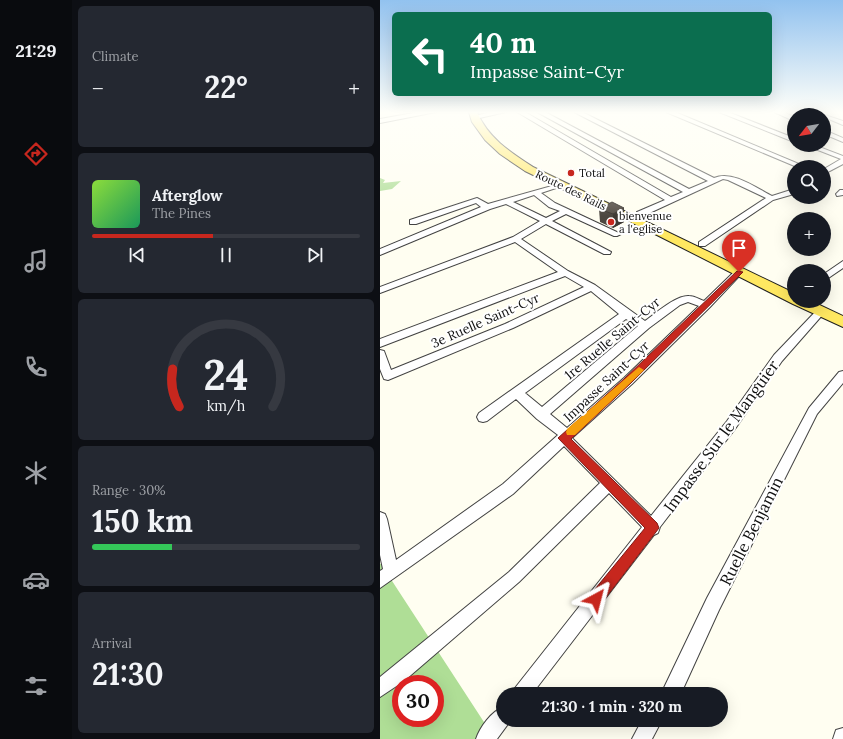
<!DOCTYPE html>
<meta charset="utf-8">
<style>
:root{--surface:#171b24;--page:#242831;--text:#f1f3f6;--muted:#9ea1a6;--line:#363941;--accent:#c7271e}
body{margin:0;font-family:Lora,serif;background:var(--page);color:var(--text);height:100vh;display:flex;flex-direction:column;font-size:15px;white-space:nowrap}
*{box-sizing:border-box;margin:0}
p{font-size:13px;color:var(--muted)}
.icon{flex:none;width:22px;height:22px;fill:none;stroke:currentColor;stroke-width:2;stroke-linecap:round;stroke-linejoin:round}
.map{position:relative;flex:1;overflow:hidden}
.side{display:flex;flex-direction:column;gap:6px;padding:6px;background:#0d0f14;width:308px}
.side>*{flex:none}
.banner{position:absolute;left:12px;top:12px;width:380px;height:84px;border-radius:6px;box-shadow:0 4px 16px #0002;background:#0b6e4f;color:#fff;overflow:hidden}
.needle{width:26px;rotate:239deg}
.fabs{position:absolute;left:407px;top:108px;display:grid;gap:8px}
.fabs a{display:grid;place-items:center;width:44px;height:44px;border-radius:50%;background:var(--surface);box-shadow:0 4px 16px #0002;font-size:20px}
.speed{position:absolute;left:12px;top:675px;display:flex;gap:8px;font-size:20px;font-weight:700;text-align:center}
.speed>*{display:grid;place-content:center;width:52px;height:52px;border-radius:50%;background:var(--surface);box-shadow:0 4px 16px #0002;line-height:1}
.speed .limit{border:6px solid #d22;background:#fff;color:#111}
.pin{position:absolute;display:grid;place-items:center;width:34px;height:34px;color:#fff;margin:-41px -17px;border-radius:50% 50% 50% 0;rotate:-45deg;box-shadow:0 0 4px #0007}
.pin .icon{rotate:45deg}
.me{position:absolute;width:44px;margin:-22px;rotate:38deg;stroke-linejoin:round;filter:drop-shadow(0 0 3px #0008)}
.turn{display:flex;align-items:center;gap:14px;height:84px;padding:0 12px;font-size:18px}
.turn .icon{width:52px;height:52px;stroke-width:2.5}
.turn b{display:block;font-size:28px;line-height:34px}
.big{font-size:30px;font-weight:700;line-height:1.1}
.side .widget{flex:1;display:flex;flex-direction:column;justify-content:center;gap:6px;min-width:0;padding:0 14px;border-radius:6px;background:var(--page)}
.side .dial{align-items:center;gap:0}
.dial svg{height:104px;overflow:visible;fill:none;stroke:var(--line);stroke-width:7;stroke-linecap:round;text-anchor:middle}
.dial text{fill:var(--text);stroke:none}
.song{display:flex;align-items:center;gap:12px}
.cover{width:48px;height:48px;border-radius:6px;background:linear-gradient(135deg,hsl(90 70% 55%),hsl(150 70% 35%))}
.played{height:4px;border-radius:2px;background:linear-gradient(90deg,var(--accent) 45%,var(--line) 45%)}
.keys{display:flex;justify-content:space-around;direction:ltr}
.heat{display:flex;justify-content:space-between;align-items:center;font-size:22px;direction:ltr}
.charge{height:6px;border-radius:3px;background:linear-gradient(90deg,#34c759 30%,var(--line) 0)}
.trip{position:absolute;left:116px;top:687px;width:232px;height:40px;border-radius:20px;background:var(--surface);box-shadow:0 4px 16px #0002;font-weight:700;line-height:40px;text-align:center}
main{display:flex;flex:1;min-height:0}
.dock{display:flex;flex-direction:column;width:72px;justify-content:space-around;align-items:center;background:#090b0e;color:var(--muted)}
.dock .icon{width:28px;height:28px}
.dock .on{color:var(--accent)}
.dock b{font-size:18px;color:var(--text)}
.map>svg:first-child{display:block}
.forest{fill:#afde96;fill-rule:evenodd}
.lines{fill:none;stroke-linecap:round;stroke-linejoin:round}
.minor-casing{stroke:#424242;stroke-width:2}
.tertiary-casing{stroke:#424242;stroke-width:2}
.primary-casing{stroke:#202020;stroke-width:2}
.minor{fill:#fff;fill-rule:evenodd}
.tertiary{fill:#fff;fill-rule:evenodd}
.primary{fill:#ffe861;fill-rule:evenodd}
.wall{fill:#4c4640}
.shaded-wall{fill:#3e3934}
.building{fill:#58514a;stroke:#3e3934}
.route{fill:#c7271e;stroke:#811914}
.slow{fill:#f59e0b}
.poi-dot{fill:#c7271e;stroke:#fff;stroke-width:1.5}
.labels{text-anchor:middle;stroke-width:4;stroke-linejoin:round;paint-order:stroke}
.far-poi-label{font-size:11px;fill:#0f0f0f;stroke:#fff;text-anchor:start}
.far-street-label{font-size:11px;fill:#0f0f0f;stroke:#fff}
.street-label{font-size:13px;fill:#0f0f0f;stroke:#fff}
.near-street-label{font-size:16px;fill:#0f0f0f;stroke:#fff}
</style>
<main>
<nav class="dock">
<b>21:29</b>
<svg class="icon on" aria-label="directions" viewBox="0 0 24 24"><path d="M12 3l9 9-9 9-9-9zM9 14v-3h6M13 9l2 2-2 2"/></svg>
<svg class="icon" aria-label="music" viewBox="0 0 24 24"><path d="M9 18V5l10-2v13"/><circle cx="6" cy="18" r="3"/><circle cx="16" cy="16" r="3"/></svg>
<svg class="icon" aria-label="phone" viewBox="0 0 24 24"><path d="M5 4h4l2 5-3 2q2 4 5 5l2-3 5 2v4C11 20 4 13 5 4z"/></svg>
<svg class="icon" aria-label="climate" viewBox="0 0 24 24"><path d="M12 3v18M4 7l16 10M4 17L20 7"/></svg>
<svg class="icon" aria-label="car" viewBox="0 0 24 24"><path d="M5 17H2v-5l4-1 3-4h7l3 4 3 1v5h-3M9 17h6M6 11h13"/><circle cx="7" cy="17" r="2"/><circle cx="17" cy="17" r="2"/></svg>
<svg class="icon" aria-label="filters" viewBox="0 0 24 24"><path d="M4 7h16M4 17h16"/><circle cx="9" cy="7" r="2"/><circle cx="15" cy="17" r="2"/></svg>
</nav>
<section class="side">
<div class="widget"><p>Climate</p>
<div class="heat"><a>−</a><b class="big">22°</b><a>+</a></div>
</div>
<div class="widget">
<div class="song"><i class="cover"></i><div><b>Afterglow</b><p>The Pines</p></div></div>
<div class="played"></div>
<div class="keys"><svg class="icon" aria-label="previous" viewBox="0 0 24 24"><path d="M18 5L8 12l10 7zM5 5v14"/></svg><svg class="icon" aria-label="pause" viewBox="0 0 24 24"><path d="M8 5v14M16 5v14"/></svg><svg class="icon" aria-label="next" viewBox="0 0 24 24"><path d="M6 5l10 7-10 7zM19 5v14"/></svg></div>
</div>
<div class="widget dial"><svg viewBox="0 0 100 80">
<path d="M14 69A42 42 0 1 1 86 69"/>
<path d="M14 69A42 42 0 0 1 9 40" stroke="#c7271e"/>
<text x="50" y="56" font-size="32" font-weight="700">24</text>
<text x="50" y="72" font-size="11">km/h</text>
</svg></div>
<div class="widget"><p>Range · 30%</p><b class="big">150 km</b><div class="charge"></div></div>
<div class="widget"><p>Arrival</p><b class="big">21:30</b></div>
</section>
<div class="map">
<svg width="463" height="739" viewBox="0 0 463 739">
<rect width="100%" height="100%" fill="#fffef1"/>
<!-- forest -->
<g class="forest">
<path d="M0 178 5 180 3 183 21 181 12 189 0 191Z"/>
<path d="M0 564H1L115 739H0ZM21 684H55V718H21Z"/>
</g>
<g class="lines">
<!-- minor casing -->
<g class="minor-casing">
<g id="minor">
<path d="M39 112H56L0 123V119Z"/>
<path d="M137 112H145L291 197 303 192 157 112H165L309 189 328 181 194 112H202L334 178C352 170 375 187 392 196L414 189V194L393 200 325 246H319V242L386 198 348 180 343 179 263 216H257V212L285 200Z"/>
<path d="M286 112H295L426 167H417Z"/>
<path d="M339 112H348L414 138V142Z"/>
<path d="M394 112H403L414 117V121Z"/>
<path d="M442 114 463 121V125L444 117Z"/>
<path d="M444 130 463 138V142L444 134Z"/>
<path d="M425 145H434L463 156V164L444 174V169L461 159Z"/>
<path d="M179 184 185 185 161 193 175 203 241 234 237 236H234L186 214 172 221 231 252 230 254H224L166 224 141 239 188 271 215 285 265 321C275 314 296 295 309 296 314 296 319 299 324 301L356 270 359 269 363 272 330 307 252 384 192 438 271 516 347 421 394 355 437 310H443L445 312 402 361 355 429 280 527 278 533 274 535 152 694H132L135 688 262 527 229 493 139 582 24 681 0 697V677L129 572 220 483 184 446 133 494 0 588V571L3 569 0 555V512L5 514 7 519 16 560 123 484 178 435 157 419 136 399 107 421 103 422 99 421 97 417 99 413 239 314 211 291 133 328 8 380 4 379 0 369V350L4 351 11 370 125 324 204 287 185 276 0 347V339L178 272 135 242 0 293V287L133 237 160 221 126 204 110 209 0 255V249L101 207 96 203 36 224H30V220L97 198 108 204ZM154 195 169 207 180 211 166 218 133 202ZM308 302 319 306 244 378 187 428 170 414 269 328 300 305ZM246 319 258 326 162 407 145 393Z"/>
<path d="M460 190H463V195L457 196 456 194Z"/>
<path d="M463 261V268L444 281V274Z"/>
<path d="M463 371V383L437 414 339 610 303 689 300 694H281L327 598 429 408 459 372Z"/>
<path d="M123 707V720H131L117 739H96C100 727 111 712 123 707Z"/>
<path d="M262 720H282L272 739H252Z"/>
<path d="M463 728V739H453L456 730Z"/>
</g>
</g>
<!-- tertiary casing -->
<g class="tertiary-casing">
<path id="tertiary" d="M110 112H126L95 119 92 117Z"/>
</g>
<!-- primary casing -->
<g class="primary-casing">
<path id="primary" d="M89 112H97C108 138 130 152 153 167L414 293V301H431L463 316V327L413 304 277 235 145 171 120 154 105 140 92 122Z"/>
</g>
<!-- minor -->
<use href="#minor" class="minor"/>
<!-- tertiary -->
<use href="#tertiary" class="tertiary"/>
<!-- primary -->
<use href="#primary" class="primary"/>
</g>
<!-- wall -->
<path class="wall" d="M244 208V222L233 228 220 222 219 209Z"/>
<!-- shaded-wall -->
<path class="shaded-wall" d="M244 208V222L233 228V214Z"/>
<!-- building -->
<path class="building" d="M232 202 244 208 233 214 219 209Z"/>
<!-- sky -->
<linearGradient id="sky" x2="0" y2="1"><stop stop-color="#92c2ef"/><stop offset="0.52" stop-color="#fffff9"/><stop offset="1" stop-color="#fffff9" stop-opacity="0"/></linearGradient>
<rect width="463" height="216" fill="url(#sky)"/>
<!-- route -->
<path class="route" d="M357 271 363 272 251 383 191 439 277 523 279 528 221 604 216 605 211 604 210 599 211 594 265 528 178 438 245 378Z"/>
<!-- slow -->
<path class="slow" d="M259 367 264 370 262 372 195 435H187L186 432 187 429Z"/>
<!-- markers -->
<g class="poi-dot">
<circle cx="191" cy="173" r="4"/>
<circle cx="231" cy="222" r="4"/>
</g>
<g class="labels">
<!-- far-poi labels -->
<g class="far-poi-label">
<text x="199" y="177">Total</text>
<text x="239" y="220">bienvenue<tspan x="239" dy="13">a l'eglise</tspan></text>
</g>
<!-- far-street labels -->
<g class="far-street-label">
<text transform="translate(191 190) rotate(26)" y="4">Route des Rails</text>
</g>
<!-- street labels -->
<g class="street-label">
<text transform="translate(105 320) rotate(-24)" y="5">3e Ruelle Saint-Cyr</text>
<text transform="translate(232 338) rotate(-40)" y="5">1re Ruelle Saint-Cyr</text>
<text transform="translate(226 381) rotate(-43)" y="5">Impasse Saint-Cyr</text>
</g>
<!-- near-street labels -->
<g class="near-street-label">
<text transform="translate(341 436) rotate(-54)" y="6">Impasse Sur le Manguier</text>
<text transform="translate(371 531) rotate(-63)" y="6">Ruelle Benjamin</text>
</g>
</g>
</svg>
<div class="fabs">
<a><svg class="needle" viewBox="-14 -14 28 28"><path d="M0-13l5 13h-10z" fill="#e53935"/><path d="M0 13l5-13h-10z" fill="#9ea1a6"/></svg></a>
<a><svg class="icon" aria-label="search" viewBox="0 0 24 24"><circle cx="10" cy="10" r="6"/><path d="M15 15l6 6"/></svg></a>
<a>+</a>
<a>−</a>
</div>
<div class="speed"><div class="limit">30</div></div>
<div class="pin" style="left:359px;top:272px;background:#d93025"><svg class="icon" aria-label="arrive" viewBox="0 0 24 24"><path d="M6 21V4h12l-3 4 3 4H6"/></svg></div>
<svg class="me" style="left:216px;top:599px" viewBox="-20 -20 40 40"><path d="M0-17L14 15 0 8-14 15z" fill="#c7271e" stroke="#fff" stroke-width="4"/></svg>
<div class="trip">21:30 · 1 min · 320 m</div>
<div class="banner">
<div class="turn"><svg class="icon" aria-label="left" viewBox="0 0 24 24"><path d="M17 20v-9H6M10 6l-5 5 5 5"/></svg><div><b>40 m</b>Impasse Saint-Cyr</div></div>
</div>
</div>
</main>
